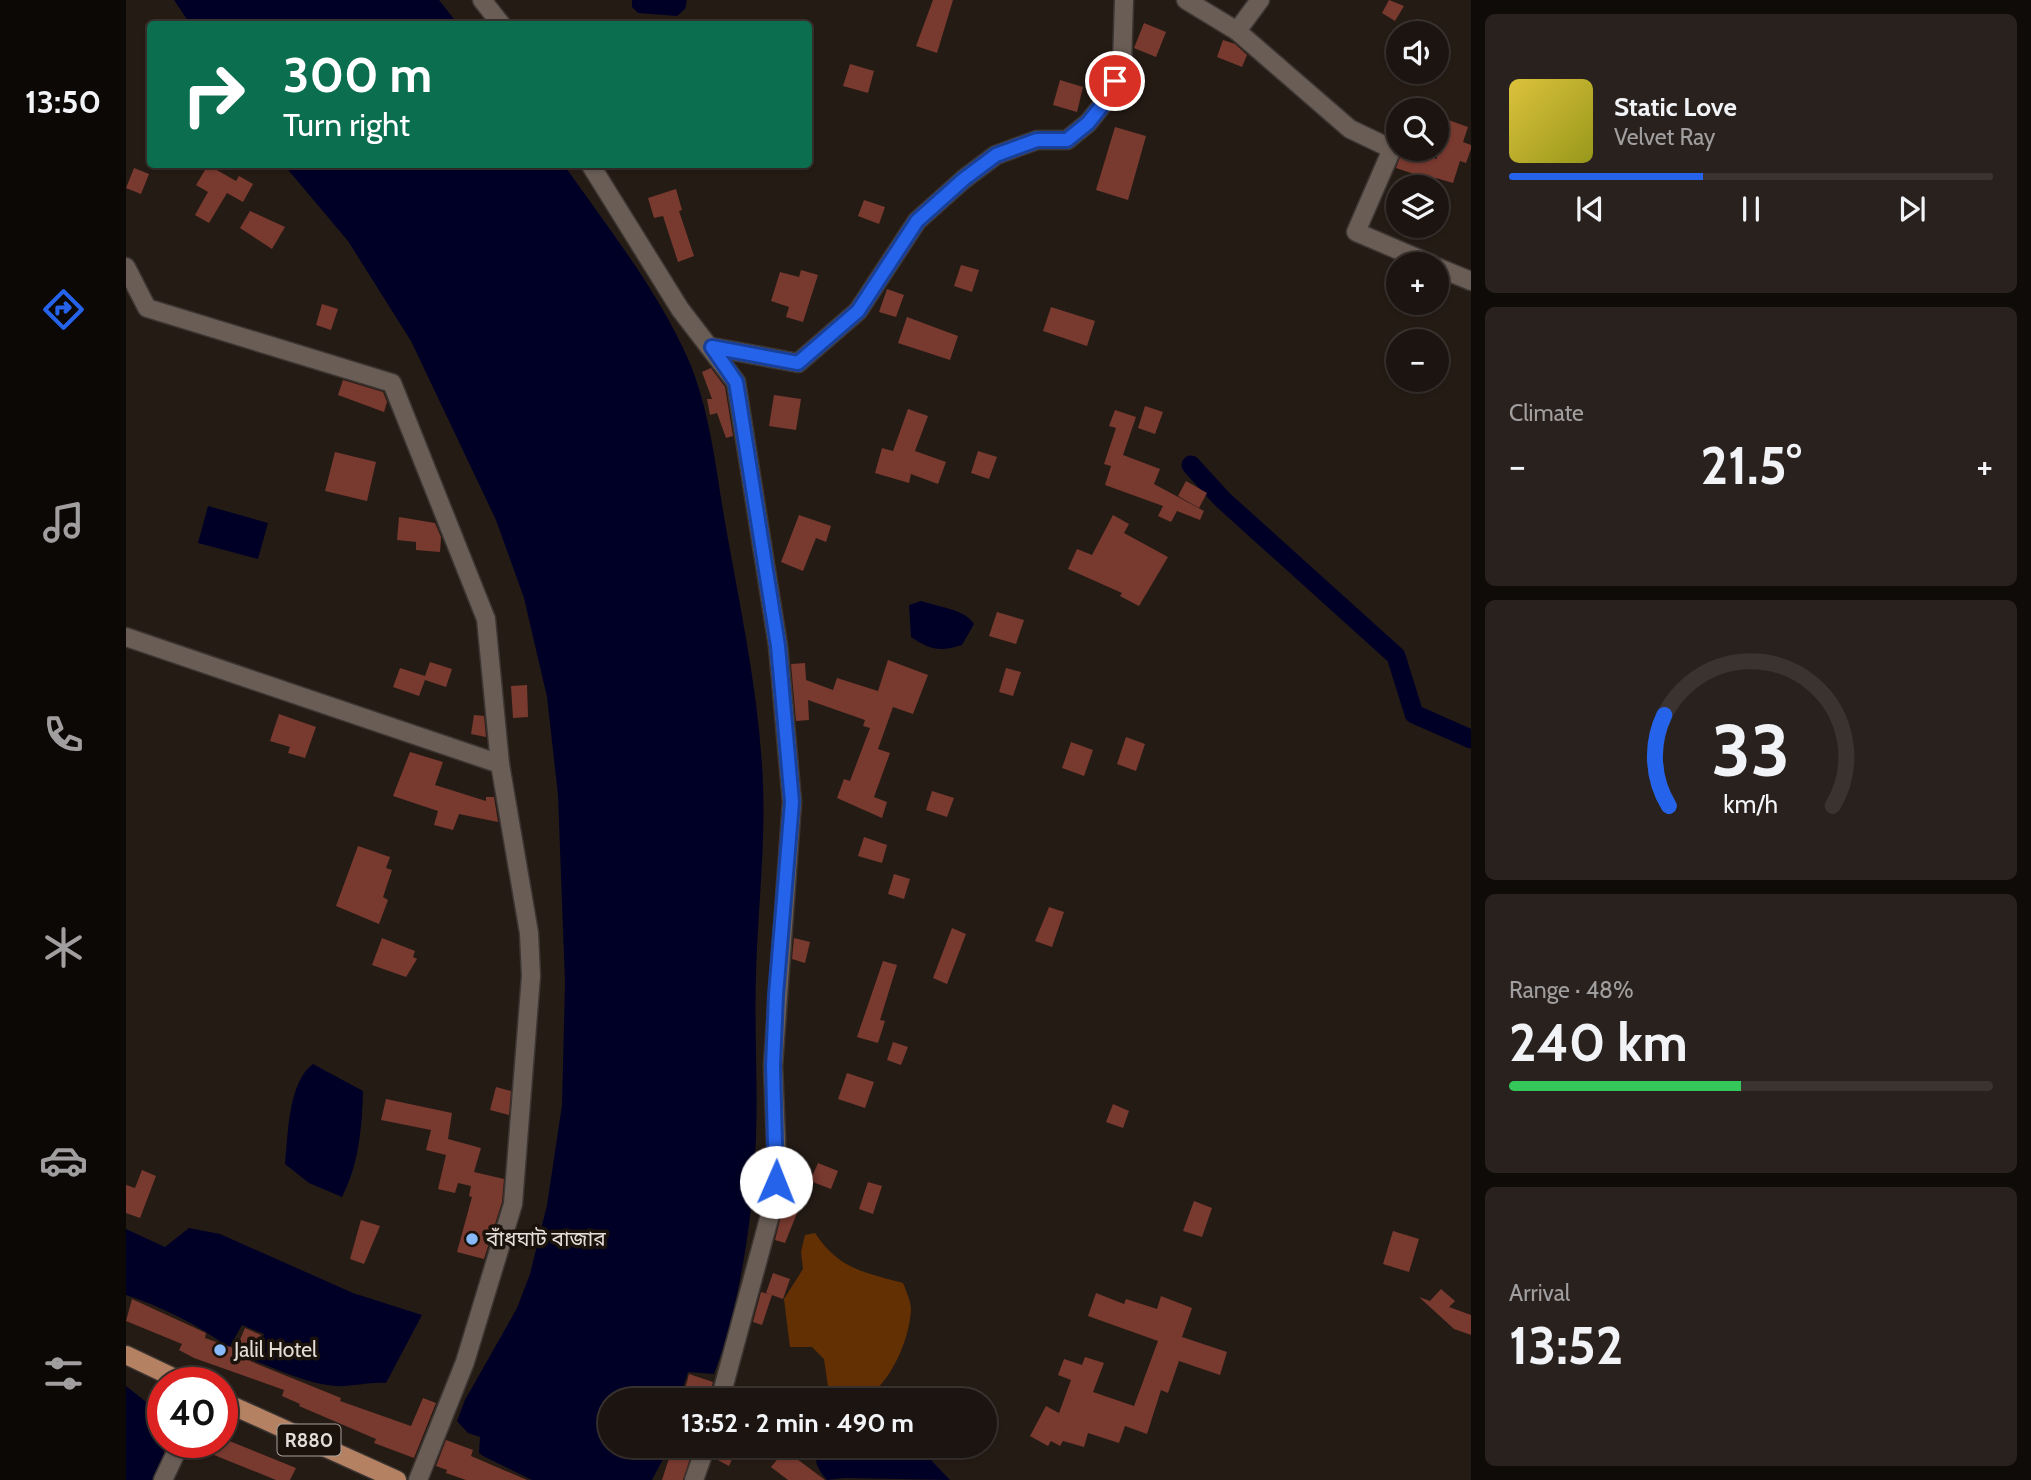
<!DOCTYPE html>
<meta charset="utf-8">
<style>
:root{--surface:#1c1410;--page:#29211e;--text:#f1f3f6;--muted:#a09e9f;--line:#3a3330;--accent:#2563eb}
body{margin:0;font-family:Cabin,"Noto Sans Bengali",sans-serif;background:var(--page);color:var(--text);height:100vh;display:flex;flex-direction:column;font-size:26px;white-space:nowrap}
*{box-sizing:border-box;margin:0}
p{font-size:23px;color:var(--muted)}
.icon{flex:none;width:38px;height:38px;fill:none;stroke:currentColor;stroke-width:2;stroke-linecap:round;stroke-linejoin:round}
.map{position:relative;flex:1;overflow:hidden}
.side{display:flex;flex-direction:column;gap:14px;padding:14px;background:#0f0b09;width:560px}
.side>*{flex:none}
.top-card{position:absolute;left:21px;top:21px;width:665px;height:147px;border-radius:7px;box-shadow:0 2px 5px #0004,0 0 0 2px var(--line);background:#0b6e4f;color:#fff;overflow:hidden}
.buttons{position:absolute;left:1260px;top:21px;display:grid;gap:14px}
.buttons a{display:grid;place-items:center;width:63px;height:63px;border-radius:50%;background:var(--surface);box-shadow:0 2px 5px #0004,0 0 0 2px var(--line);font-size:35px}
.speed{position:absolute;left:21px;top:1367px;display:flex;gap:14px;font-size:35px;font-weight:700;text-align:center}
.speed>*{display:grid;place-content:center;width:91px;height:91px;border-radius:50%;background:var(--surface);box-shadow:0 2px 5px #0004,0 0 0 2px var(--line);line-height:1}
.speed .limit{border:10px solid #d22;background:#fff;color:#111}
.pin{position:absolute;display:grid;place-items:center;width:60px;height:60px;color:#fff;margin:-30px;border:4px solid #fff;border-radius:50%;box-shadow:0 2px 7px #0007}
.me{position:absolute;width:77px;margin:-38px;rotate:1deg;stroke-linejoin:round;filter:drop-shadow(0 0 5px #0008)}
.turn{display:flex;align-items:center;gap:24px;height:147px;padding:0 21px;font-size:32px}
.turn .icon{width:91px;height:91px;stroke-width:2.5}
.turn b{display:block;font-size:49px;line-height:60px}
.big{font-size:52px;font-weight:800;line-height:1.1}
.side .card{flex:1;display:flex;flex-direction:column;justify-content:center;gap:10px;min-width:0;padding:0 24px;border-radius:10px;background:var(--page)}
.side .dial{align-items:center;gap:0}
.dial svg{height:182px;overflow:visible;fill:none;stroke:var(--line);stroke-width:7;stroke-linecap:round;text-anchor:middle}
.dial text{fill:var(--text);stroke:none}
.song{display:flex;align-items:center;gap:21px}
.cover{width:84px;height:84px;border-radius:10px;background:linear-gradient(135deg,hsl(50 70% 55%),hsl(60 70% 35%))}
.played{height:7px;border-radius:4px;background:linear-gradient(90deg,var(--accent) 40%,var(--line) 40%)}
.keys{display:flex;justify-content:space-around;direction:ltr}
.heat{display:flex;justify-content:space-between;align-items:center;font-size:38px;direction:ltr}
.charge{height:10px;border-radius:5px;background:linear-gradient(90deg,#34c759 48%,var(--line) 0)}
.trip{position:absolute;left:472px;top:1388px;width:399px;height:70px;border-radius:35px;background:var(--surface);box-shadow:0 2px 5px #0004,0 0 0 2px var(--line);font-weight:800;line-height:70px;text-align:center}
main{display:flex;flex:1;min-height:0}
.tabs{display:flex;flex-direction:column;width:126px;justify-content:space-around;align-items:center;background:#0b0806;color:var(--muted)}
.tabs .icon{width:49px;height:49px}
.tabs .current{color:var(--accent)}
.tabs b{font-size:32px;color:var(--text)}
.map>svg:first-child{display:block}
.green{fill:#633003}
.water{fill:#000027}
.lines{fill:none;stroke-linecap:round;stroke-linejoin:round}
.canal{stroke:#000027;stroke-width:19}
.building{fill:#78392f}
.minor-casing{stroke:#3c3532;stroke-width:21}
.tertiary-casing{stroke:#3c3532;stroke-width:21}
.primary-casing{stroke:#3c3532;stroke-width:21}
.minor{stroke:#695d56;stroke-width:18}
.tertiary{stroke:#695d56;stroke-width:18}
.primary{stroke:#b48263;stroke-width:18}
.route-casing{stroke:#184099;stroke-width:18}
.route{stroke:#2563eb;stroke-width:12}
.poi-dot{fill:#89bafc;stroke:#1b120c;stroke-width:2.5}
.labels{text-anchor:middle;stroke-width:7;stroke-linejoin:round;paint-order:stroke}
.shield{fill:#1b120c;stroke:#a8a09c;stroke-width:2}
.shield-label{font-size:19px;font-weight:bold;fill:#e4ddd9}
.poi-label{font-size:21px;fill:#e4ddd9;stroke:#1b120c;text-anchor:start}
</style>
<main>
<nav class="tabs">
<b>13:50</b>
<svg class="icon current" aria-label="directions" viewBox="0 0 24 24"><path d="M12 3l9 9-9 9-9-9zM9 14v-3h6M13 9l2 2-2 2"/></svg>
<svg class="icon" aria-label="music" viewBox="0 0 24 24"><path d="M9 18V5l10-2v13"/><circle cx="6" cy="18" r="3"/><circle cx="16" cy="16" r="3"/></svg>
<svg class="icon" aria-label="phone" viewBox="0 0 24 24"><path d="M5 4h4l2 5-3 2q2 4 5 5l2-3 5 2v4C11 20 4 13 5 4z"/></svg>
<svg class="icon" aria-label="climate" viewBox="0 0 24 24"><path d="M12 3v18M4 7l16 10M4 17L20 7"/></svg>
<svg class="icon" aria-label="car" viewBox="0 0 24 24"><path d="M5 17H2v-5l4-1 3-4h7l3 4 3 1v5h-3M9 17h6M6 11h13"/><circle cx="7" cy="17" r="2"/><circle cx="17" cy="17" r="2"/></svg>
<svg class="icon" aria-label="filters" viewBox="0 0 24 24"><path d="M4 7h16M4 17h16"/><circle cx="9" cy="7" r="2"/><circle cx="15" cy="17" r="2"/></svg>
</nav>
<div class="map">
<svg width="1345" height="1480" viewBox="0 0 1345 1480">
<rect width="100%" height="100%" fill="#251b15"/>
<!-- green -->
<path class="green" d="M689 1233C713 1269 737 1272 777 1283 780 1291 785 1301 785 1310 783 1342 764 1384 737 1400L702 1386 698 1359 686 1347H664L658 1299 677 1269 675 1252 679 1235Z"/>
<!-- water -->
<g class="water">
<path d="M48 0H313L332 24H64Z"/>
<path d="M506 0H560L561 1 559 9 551 16 512 13 506 7Z"/>
<path d="M158 165H438C482 228 532 290 563 361 584 411 590 469 599 522 613 602 631 684 636 765 641 835 632 905 630 974 628 1035 633 1096 629 1157 626 1225 612 1311 588 1374L562 1372 556 1391 577 1400H485V1446H544L526 1480H406L357 1456 353 1453 354 1437 342 1433 331 1421 339 1400 391 1308 404 1274 421 1205 436 1105 439 983 432 795 421 697 398 598 370 520 285 341 222 241Z"/>
<path d="M82 506 142 523 132 559 72 543Z"/>
<path d="M795 601C812 607 839 609 848 624L836 645C814 652 804 650 785 637L783 605Z"/>
<path d="M187 1064 237 1091C236 1128 233 1164 216 1197L183 1183 159 1164C162 1135 162 1082 187 1064Z"/>
<path d="M63 1228 94 1234 227 1293 296 1315 260 1383C242 1382 225 1387 210 1386 182 1384 155 1371 129 1361L138 1334 116 1325 103 1348C73 1325 36 1307 0 1295V1229L39 1247Z"/>
<path d="M0 1386 24 1405 37 1421 38 1458 30 1480H0Z"/>
<path d="M694 1446H730L754 1453 805 1460 824 1480 719 1478 701 1480C691 1468 686 1459 694 1446Z"/>
</g>
<g class="lines">
<!-- canal -->
<path class="canal" d="M1065 465 1096 499 1270 656 1288 714 1345 739"/>
</g>
<!-- building -->
<g class="building">
<path d="M807 0H827L811 53 790 46Z"/>
<path d="M1263 0 1278 6 1269 21 1256 13Z"/>
<path d="M1018 23 1040 32 1030 57 1008 48Z"/>
<path d="M1097 40 1109 44 1121 55 1116 67 1091 57Z"/>
<path d="M724 64 748 71 742 93 717 86Z"/>
<path d="M934 80 957 87 951 112 927 105Z"/>
<path d="M1311 116 1342 127 1337 142 1345 145V149L1340 163 1334 161 1327 183 1310 178 1309 181 1270 168 1277 149 1311 159Z"/>
<path d="M989 127 1020 136 1002 200 970 190Z"/>
<path d="M82 165 110 181 113 176 127 184 117 202 101 193 83 223 69 215 82 192 70 185Z"/>
<path d="M8 168 23 174 15 194 0 188Z"/>
<path d="M550 189 556 210 553 211 568 256 552 262 537 216 528 218 522 198Z"/>
<path d="M738 200 759 207 753 224 732 216Z"/>
<path d="M124 211 159 227 146 249 114 228Z"/>
<path d="M835 265 853 270 846 292 828 286Z"/>
<path d="M675 270 692 275 677 322 660 317 663 307 645 301 654 272 673 277Z"/>
<path d="M761 289 778 295 770 317 753 312Z"/>
<path d="M196 304 212 309 205 330 190 325Z"/>
<path d="M925 307 969 321 961 346 917 331Z"/>
<path d="M781 317 832 336 824 360 772 343Z"/>
<path d="M585 368 599 387 607 436 600 438 591 413 584 415 581 399H586L576 372Z"/>
<path d="M217 380 257 392 261 402 258 412 212 395Z"/>
<path d="M648 395 675 399 670 430 643 426Z"/>
<path d="M1019 406 1037 412 1029 434 1012 428Z"/>
<path d="M782 409 802 416 789 451 820 462 812 484 785 474 783 483 749 473 756 448 767 451Z"/>
<path d="M989 410 1010 417 997 455 1034 469 1028 484 1078 511 1074 520 1051 511 1045 522 1032 516 1037 506 979 485 985 466 978 464 990 428 983 426Z"/>
<path d="M852 451 871 457 863 479 845 473Z"/>
<path d="M209 452 250 462 241 501 199 491Z"/>
<path d="M1060 481 1081 493 1073 508 1052 496Z"/>
<path d="M673 515 705 526 700 542 690 538 677 571 655 562Z"/>
<path d="M987 515 1003 524 998 533 1042 557 1013 606 994 596 996 593 942 569 951 549 966 555Z"/>
<path d="M273 517 309 523 315 537 314 552 290 550V542L271 540Z"/>
<path d="M871 612 898 620 890 644 863 636Z"/>
<path d="M762 660 802 675 787 714 767 707 752 749 764 753 748 797 761 802 756 818 711 798 718 779 724 781 744 728 737 726 739 720 682 700 683 720 670 721 665 664 679 663 680 680 707 690 711 678 752 691Z"/>
<path d="M304 662 326 669 320 687 299 680 293 696 267 687 274 668 299 676Z"/>
<path d="M880 668 895 672 887 696 873 692Z"/>
<path d="M401 685 402 717 387 718 385 686Z"/>
<path d="M153 714 190 727 179 758 162 753 164 747 144 741Z"/>
<path d="M348 715 358 716 360 737 345 734Z"/>
<path d="M1000 737 1019 744 1010 771 991 764Z"/>
<path d="M945 742 967 750 958 776 936 768Z"/>
<path d="M284 752 317 762 309 785 360 801V797H368L372 822 333 814 327 830 308 825 312 811 267 796Z"/>
<path d="M806 791 828 798 821 817 800 810Z"/>
<path d="M738 837 761 845 756 863 732 856Z"/>
<path d="M232 846 264 857 260 868 266 870 257 897 262 900 253 924 210 906Z"/>
<path d="M768 874 784 879 778 899 762 894Z"/>
<path d="M923 907 938 912 926 947 909 941Z"/>
<path d="M826 928 840 934 821 984 807 978Z"/>
<path d="M256 938 289 951 287 957 291 959 280 977 246 965Z"/>
<path d="M668 938 684 942 679 963 666 959Z"/>
<path d="M757 961 771 965 754 1020 759 1021 752 1043 731 1037Z"/>
<path d="M767 1042 782 1047 775 1065 761 1060Z"/>
<path d="M721 1073 748 1082 739 1108 712 1099Z"/>
<path d="M370 1087 385 1091 383 1115 364 1110Z"/>
<path d="M260 1099 326 1113 322 1139 355 1148 348 1172 378 1179 376 1202 358 1259 331 1252 346 1197 343 1196 345 1186 332 1183 329 1193 312 1189 320 1155 300 1150 305 1130 255 1120Z"/>
<path d="M987 1104 1003 1111 997 1128 980 1122Z"/>
<path d="M692 1163 712 1171 705 1189 684 1181Z"/>
<path d="M16 1170 30 1176 14 1218 0 1213V1185L9 1188Z"/>
<path d="M742 1182 756 1186 747 1214 733 1209Z"/>
<path d="M660 1197 675 1203 659 1243 649 1240Z"/>
<path d="M1068 1201 1086 1208 1076 1237 1057 1231Z"/>
<path d="M235 1220 254 1226 238 1264 224 1259Z"/>
<path d="M1267 1231 1293 1239 1283 1272 1257 1264Z"/>
<path d="M647 1273 664 1279 657 1299 640 1293Z"/>
<path d="M1315 1289 1329 1301 1323 1307 1345 1315V1335L1328 1329 1293 1297 1304 1301Z"/>
<path d="M635 1292 646 1295 636 1325 627 1322Z"/>
<path d="M970 1293 998 1304 1000 1299 1031 1309 1035 1296 1066 1308 1056 1337 1101 1352 1094 1375 1053 1361 1042 1393 1035 1390 1021 1434 999 1426 993 1443 962 1433 958 1447 937 1441 934 1446 925 1441 922 1446 904 1436 920 1406 933 1413 945 1380 932 1375 938 1359 956 1365 959 1357 978 1363 967 1392 1008 1406 1032 1341 962 1316Z"/>
<path d="M6 1299 80 1333 79 1338 110 1349 119 1328 135 1335 124 1361 215 1398 214 1401 285 1426 297 1398 310 1403 288 1458 248 1443 250 1439 173 1406 174 1404 156 1396 158 1390 68 1358 53 1350 56 1344 0 1321Z"/>
<path d="M563 1374 587 1382 583 1397 559 1389Z"/>
<path d="M96 1438 170 1468 164 1480H150L66 1446V1442H96Z"/>
<path d="M320 1440 347 1450 345 1456 401 1480H340L320 1473 321 1470 310 1466Z"/>
<path d="M547 1446H568L557 1480H536Z"/>
<path d="M591 1446H612L603 1466 588 1458Z"/>
<path d="M659 1450 699 1480H662L645 1467Z"/>
</g>
<g class="lines">
<!-- minor casing -->
<g class="minor-casing">
<g id="minor">
<path d="M1060 0 1111 31 1224 129 1266 149 1230 232 1305 264"/>
<path d="M1111 31 1134 0"/>
<path d="M0 267 21 308 266 383 360 619 374 764 403 933 405 976 387 1204 339 1362 292 1480"/>
<path d="M1311 267 1345 281"/>
<path d="M586 347 672 363 732 311 791 221 838 179 870 155 911 140H941L962 123 982 98 996 65 998 0"/>
<path d="M0 637 374 764"/>
<path d="M37 1480 55 1442"/>
</g>
</g>
<!-- tertiary casing -->
<g class="tertiary-casing">
<g id="tertiary">
<path d="M356 0 375 24"/>
<path d="M464 164 554 309 610 382 652 646 666 802 647 1066 651 1164 648 1200 594 1400"/>
<path d="M568 1480 580 1446"/>
</g>
</g>
<!-- primary casing -->
<g class="primary-casing">
<g id="primary">
<path d="M0 1355 57 1382"/>
<path d="M96 1401 271 1480"/>
</g>
</g>
<!-- minor -->
<use href="#minor" class="minor"/>
<!-- tertiary -->
<use href="#tertiary" class="tertiary"/>
<!-- primary -->
<use href="#primary" class="primary"/>
</g>
<g class="lines">
<!-- route casing -->
<g class="route-casing">
<path id="route" d="M650 1182 647 1066 650 995 666 802 652 646 610 382 586 347 672 363 732 311 791 221 838 179 870 155 911 140H941L962 123 982 98 989 81"/>
</g>
<!-- route -->
<use href="#route" class="route"/>
</g>
<!-- markers -->
<g class="poi-dot">
<circle cx="346" cy="1239" r="7"/>
<circle cx="94" cy="1350" r="7"/>
</g>
<g class="labels">
<!-- shield labels -->
<rect class="shield" x="151.5" y="1424.5" width="63" height="31" rx="5"/>
<g class="shield-label">
<text x="183" y="1447">R880</text>
</g>
<!-- poi labels -->
<g class="poi-label">
<text x="360" y="1246">বাঁধঘাট বাজার</text>
<text x="108" y="1357">Jalil Hotel</text>
</g>
</g>
</svg>
<div class="buttons">
<a><svg class="icon" aria-label="sound" viewBox="0 0 24 24"><path d="M4 9h4l5-4v14l-5-4H4zM17 9q2 3 0 6"/></svg></a>
<a><svg class="icon" aria-label="search" viewBox="0 0 24 24"><circle cx="10" cy="10" r="6"/><path d="M15 15l6 6"/></svg></a>
<a><svg class="icon" aria-label="layers" viewBox="0 0 24 24"><path d="M12 4l9 5-9 5-9-5zM3 14l9 5 9-5"/></svg></a>
<a>+</a>
<a>−</a>
</div>
<div class="speed"><div class="limit">40</div></div>
<div class="pin" style="left:989px;top:81px;background:#d93025"><svg class="icon" aria-label="arrive" viewBox="0 0 24 24"><path d="M6 21V4h12l-3 4 3 4H6"/></svg></div>
<svg class="me" style="left:650px;top:1182px" viewBox="-20 -20 40 40"><circle r="19" fill="#fff"/><path d="M0-13L10 11 0 6-10 11z" fill="#2563eb"/></svg>
<div class="trip">13:52 · 2 min · 490 m</div>
<div class="top-card">
<div class="turn"><svg class="icon" aria-label="right" viewBox="0 0 24 24"><path d="M7 20v-9h11M14 6l5 5-5 5"/></svg><div><b>300 m</b>Turn right</div></div>
</div>
</div>
<section class="side">
<div class="card">
<div class="song"><i class="cover"></i><div><b>Static Love</b><p>Velvet Ray</p></div></div>
<div class="played"></div>
<div class="keys"><svg class="icon" aria-label="previous" viewBox="0 0 24 24"><path d="M18 5L8 12l10 7zM5 5v14"/></svg><svg class="icon" aria-label="pause" viewBox="0 0 24 24"><path d="M8 5v14M16 5v14"/></svg><svg class="icon" aria-label="next" viewBox="0 0 24 24"><path d="M6 5l10 7-10 7zM19 5v14"/></svg></div>
</div>
<div class="card"><p>Climate</p>
<div class="heat"><a>−</a><b class="big">21.5°</b><a>+</a></div>
</div>
<div class="card dial"><svg viewBox="0 0 100 80">
<path d="M14 69A42 42 0 1 1 86 69"/>
<path d="M14 69A42 42 0 0 1 12 29" stroke="#2563eb"/>
<text x="50" y="56" font-size="32" font-weight="700">33</text>
<text x="50" y="72" font-size="11">km/h</text>
</svg></div>
<div class="card"><p>Range · 48%</p><b class="big">240 km</b><div class="charge"></div></div>
<div class="card"><p>Arrival</p><b class="big">13:52</b></div>
</section>
</main>
